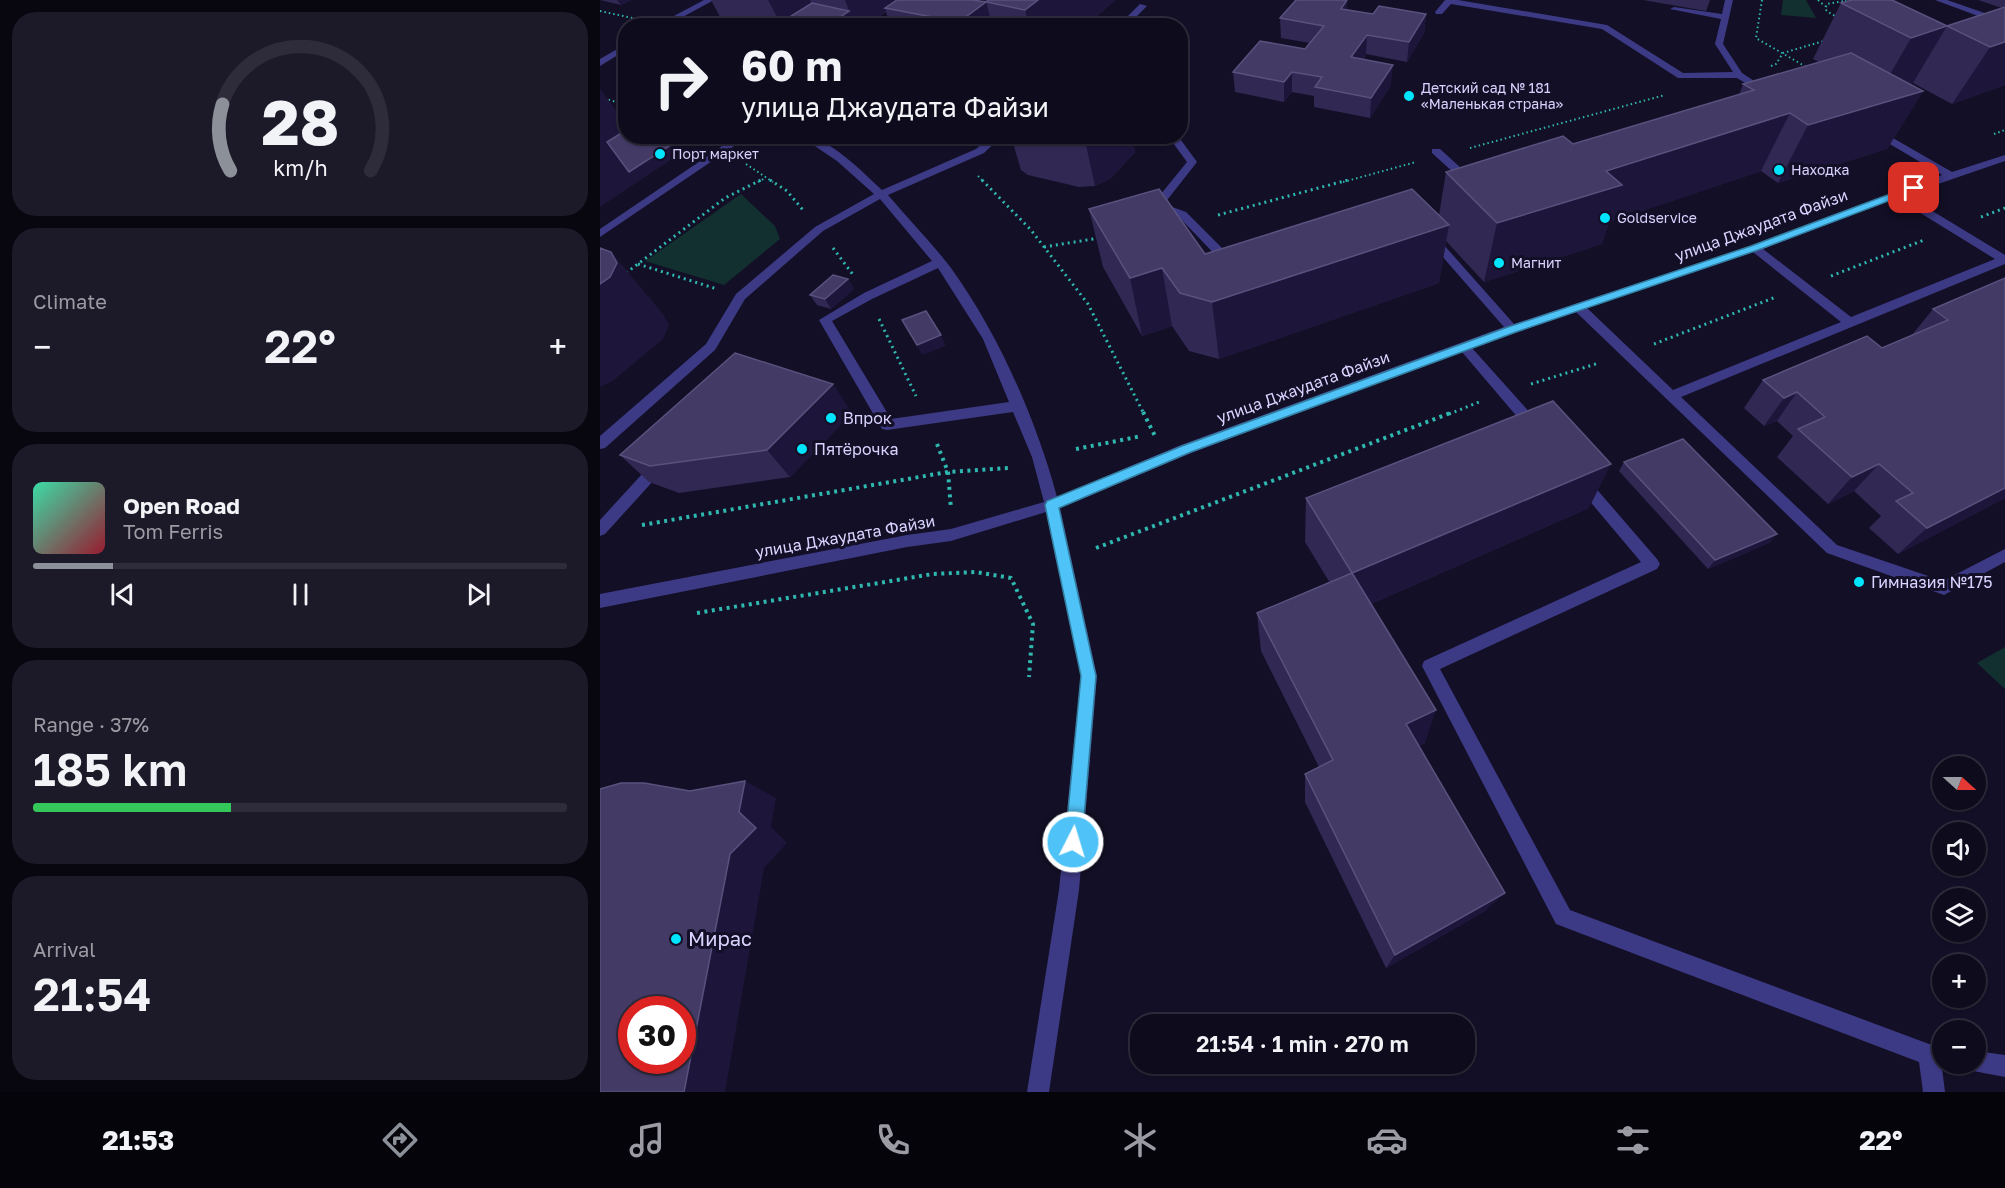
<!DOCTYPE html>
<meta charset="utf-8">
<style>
:root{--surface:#0e0b1c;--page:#1c1929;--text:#f1f3f6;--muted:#9b9ba3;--line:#2e2b3b;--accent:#8c9099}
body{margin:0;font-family:"Golos Text",sans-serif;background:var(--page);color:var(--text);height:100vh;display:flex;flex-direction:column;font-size:22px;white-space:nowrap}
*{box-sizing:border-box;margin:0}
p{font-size:20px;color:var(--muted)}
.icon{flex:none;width:33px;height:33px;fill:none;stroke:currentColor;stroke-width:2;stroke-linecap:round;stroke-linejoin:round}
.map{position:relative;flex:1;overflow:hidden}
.sheet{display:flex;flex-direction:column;gap:12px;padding:12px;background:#08060f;width:600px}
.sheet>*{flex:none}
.top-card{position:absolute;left:18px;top:18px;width:570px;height:126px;border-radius:24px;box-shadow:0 2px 4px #0004,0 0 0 2px var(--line);background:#0e0b1c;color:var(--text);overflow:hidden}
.needle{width:39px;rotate:111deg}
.controls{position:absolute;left:1332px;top:756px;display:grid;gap:12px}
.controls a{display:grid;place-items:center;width:54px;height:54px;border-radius:50%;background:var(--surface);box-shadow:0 2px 4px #0004,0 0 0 2px var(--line);font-size:30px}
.speed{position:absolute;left:18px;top:996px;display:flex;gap:12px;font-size:30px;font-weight:700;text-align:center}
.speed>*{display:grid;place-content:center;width:78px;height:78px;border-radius:50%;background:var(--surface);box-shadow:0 2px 4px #0004,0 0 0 2px var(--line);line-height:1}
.speed .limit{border:9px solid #d22;background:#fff;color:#111}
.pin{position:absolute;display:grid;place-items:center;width:51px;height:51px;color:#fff;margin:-26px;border-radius:12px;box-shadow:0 3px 9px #0006}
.me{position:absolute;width:66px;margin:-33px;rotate:5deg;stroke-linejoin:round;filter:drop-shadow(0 0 4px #0008)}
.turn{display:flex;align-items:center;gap:21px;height:126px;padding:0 24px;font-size:27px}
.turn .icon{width:78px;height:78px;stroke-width:2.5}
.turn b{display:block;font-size:42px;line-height:51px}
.big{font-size:45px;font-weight:600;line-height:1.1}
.sheet .tile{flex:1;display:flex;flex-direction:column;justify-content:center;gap:9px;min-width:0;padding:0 21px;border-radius:24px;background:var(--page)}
.sheet .dial{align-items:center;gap:0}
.dial svg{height:156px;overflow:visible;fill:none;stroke:var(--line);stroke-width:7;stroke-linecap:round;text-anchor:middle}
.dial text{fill:var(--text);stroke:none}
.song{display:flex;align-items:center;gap:18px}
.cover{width:72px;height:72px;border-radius:9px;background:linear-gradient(135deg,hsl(160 70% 55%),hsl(350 70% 35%))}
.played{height:6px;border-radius:3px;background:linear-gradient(90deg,var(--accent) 15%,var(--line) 15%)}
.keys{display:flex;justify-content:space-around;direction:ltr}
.heat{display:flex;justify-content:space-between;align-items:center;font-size:33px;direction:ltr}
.charge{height:9px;border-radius:4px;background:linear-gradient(90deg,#34c759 37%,var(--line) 0)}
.trip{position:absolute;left:530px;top:1014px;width:345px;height:60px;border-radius:24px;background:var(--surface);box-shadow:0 2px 4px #0004,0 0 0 2px var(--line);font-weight:600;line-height:60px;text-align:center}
.tab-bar{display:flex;height:96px;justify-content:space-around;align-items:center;background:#06040b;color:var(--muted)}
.tab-bar .icon{width:42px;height:42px}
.tab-bar .current{color:var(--accent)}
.tab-bar b{font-size:27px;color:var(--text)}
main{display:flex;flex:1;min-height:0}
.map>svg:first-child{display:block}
.green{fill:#12302f}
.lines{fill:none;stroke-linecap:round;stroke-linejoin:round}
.path-far2{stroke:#2fb8b0;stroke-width:2;stroke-dasharray:1.5 3;stroke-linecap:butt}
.path-far1{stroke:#2fb8b0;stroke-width:3;stroke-dasharray:2 4;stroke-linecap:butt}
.path{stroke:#2fb8b0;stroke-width:4;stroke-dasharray:3 4.5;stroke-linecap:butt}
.minor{fill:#3d3a85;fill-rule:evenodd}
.wall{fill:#312854}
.shaded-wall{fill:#1d163a}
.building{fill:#433a66;stroke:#5a527e;stroke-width:1.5;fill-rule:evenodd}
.route{fill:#4fc3f7;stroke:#337fa1;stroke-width:1.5}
.poi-dot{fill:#00e5ff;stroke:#130f26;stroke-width:2}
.labels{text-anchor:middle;stroke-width:6;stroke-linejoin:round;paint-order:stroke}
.far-poi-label{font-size:14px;fill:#d9d4ff;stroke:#130f26;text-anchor:start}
.street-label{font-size:16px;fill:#d9d4ff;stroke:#130f26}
.poi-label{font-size:16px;fill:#d9d4ff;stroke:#130f26;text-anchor:start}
.near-poi-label{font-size:20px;fill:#d9d4ff;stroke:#130f26;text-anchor:start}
</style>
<main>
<section class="sheet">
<div class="tile dial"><svg viewBox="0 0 100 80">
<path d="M14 69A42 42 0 1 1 86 69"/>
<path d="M14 69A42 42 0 0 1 10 35" stroke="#8c9099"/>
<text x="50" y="56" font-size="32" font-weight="700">28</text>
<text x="50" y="72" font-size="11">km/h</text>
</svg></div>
<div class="tile"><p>Climate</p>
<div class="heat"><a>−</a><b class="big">22°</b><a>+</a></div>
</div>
<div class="tile">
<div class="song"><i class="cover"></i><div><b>Open Road</b><p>Tom Ferris</p></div></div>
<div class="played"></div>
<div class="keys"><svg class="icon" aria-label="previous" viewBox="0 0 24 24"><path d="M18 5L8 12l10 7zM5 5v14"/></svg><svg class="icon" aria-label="pause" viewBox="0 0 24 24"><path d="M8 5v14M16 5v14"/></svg><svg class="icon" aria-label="next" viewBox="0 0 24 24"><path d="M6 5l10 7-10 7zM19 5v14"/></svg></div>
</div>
<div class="tile"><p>Range · 37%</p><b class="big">185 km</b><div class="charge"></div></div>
<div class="tile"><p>Arrival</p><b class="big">21:54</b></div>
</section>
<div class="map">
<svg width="1405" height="1092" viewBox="0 0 1405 1092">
<rect width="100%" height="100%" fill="#130f26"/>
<!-- green -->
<g class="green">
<path d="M1183 0H1206L1216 18 1181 15Z"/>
<path d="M141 194 175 226 180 239 124 285 45 261Z"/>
<path d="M1405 647V689L1377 663Z"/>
</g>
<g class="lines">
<!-- path-far2 -->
<g class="path-far2">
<path d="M1162 0 1156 38 1208 68"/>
<path d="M1218 0 1225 6"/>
<path d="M1245 1 1266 7 1272 14 1271 17C1255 23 1238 21 1225 9L1227 4Z"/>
<path d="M0 11 37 19"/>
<path d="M1171 66 1176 64 1183 53 1227 40"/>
<path d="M0 97 26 105"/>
<path d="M1394 134 1405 130"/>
<path d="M325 136 337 145"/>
<path d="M870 148 1065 95"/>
<path d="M146 164 173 182"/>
<path d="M378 176 384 182"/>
<path d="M158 182 165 178"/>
<path d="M743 182 816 162"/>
</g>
<!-- path-far1 -->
<g class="path-far1">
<path d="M170 180 187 191 203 210"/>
<path d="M382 180 431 230 488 304 544 414"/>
<path d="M618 215 748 180"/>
<path d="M1381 217 1405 208"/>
<path d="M444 247 499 238"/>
<path d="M233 248 254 276"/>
<path d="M38 264 117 289"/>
<path d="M26 273 125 198 161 180"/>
<path d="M1231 276 1324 240"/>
<path d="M279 319 316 396"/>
<path d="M1054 344 1176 297"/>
<path d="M931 384 999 363"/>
<path d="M849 414 879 402"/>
</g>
<!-- path -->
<g class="path">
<path d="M543 412 555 436"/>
<path d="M337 444 348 472 351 509"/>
<path d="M476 449 542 436"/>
<path d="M42 525 348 472 408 468"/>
<path d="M496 548 853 412"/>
<path d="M97 613 333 574 376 572 411 578 433 624 429 677"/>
</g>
<!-- minor -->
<g class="minor">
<path d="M104 0H114L66 26H55Z"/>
<path d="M845 0H858L1007 25 1083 73 1133 72 1115 44 1121 19 1070 9 1074 7 1122 14 1125 0H1133L1123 44 1142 73 1171 92 1163 94 1137 78H1078L1002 29 851 4 842 14H836L835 12Z"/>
<path d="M1335 0H1347L1405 20V26Z"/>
<path d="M540 4 547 6 527 26H518Z"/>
<path d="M26 44V50L0 66V59Z"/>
<path d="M1273 130H1279L1352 172 1405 155V161L1306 195 1405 255V264L1081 397 1237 545 1343 581 1405 549V562L1344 595 1227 553 976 312 872 348 940 424 942 428 940 432H930L862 352 591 453 460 508 497 676 479 890 449 1092H427L459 890 481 676 446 512 351 541 307 547 0 608V594L307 535 351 529 444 502 432 457 413 412 287 430 282 429 219 320 264 293 332 261 280 199 223 231 145 299 115 350 5 448 0 449V436L106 344 136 294 215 227 274 194 237 161 200 136C229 136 261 171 282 190L376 149 391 136H402L384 153 288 195C308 219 332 243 351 268 398 333 436 419 457 497L581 445 904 327 827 239V235H835L914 324 1151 246 1342 175 1273 134ZM1296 198 1395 259 1251 317 1163 249ZM1153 252 1241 322 1073 390 987 308ZM338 268 383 339 409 402 291 419 232 321 272 299Z"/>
<path d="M137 136H149L0 237V229Z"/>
<path d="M568 136H578L597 162 564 204 586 212 634 260V266H626L578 216 552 205 587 162Z"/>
<path d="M832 149H840L873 179V183H865L832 153Z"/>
<path d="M59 460 64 461 66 465 64 469 5 534 0 536V520L54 461Z"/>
<path d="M982 476 987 478 1057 559 1060 564 1057 569 840 669 970 910 1329 1044 1342 1046V1064H1350L1342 1068 1345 1092H1323L1319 1062 956 924 822 666 824 661 1041 562 977 486 975 482 977 478Z"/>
<path d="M1376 1051 1405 1055V1077L1368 1070 1366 1064H1376Z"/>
</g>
</g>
<!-- wall -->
<g class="wall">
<path d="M0 0H31L21 5Z"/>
<path d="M111 0H210L212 4 210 0H373L392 26H291L286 12 265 26H125Z"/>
<path d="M382 0H515L486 26H392L386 2 387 1Z"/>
<path d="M747 0V9L773 14H826L824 33 807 62 766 54 763 60 791 85 770 118 714 107V96L692 92 684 102 635 92 633 72 705 49 710 43 681 38 680 18Z"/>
<path d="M1043 0H1110L1106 11Z"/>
<path d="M1378 0H1405V85L1352 104 1313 83 1309 84 1323 91 1287 149 1178 183 1161 171 1009 222 1002 244 884 282 846 241 839 283 619 359 589 351 572 326 542 336 503 267 489 209 605 254 839 215 846 172 973 144 1139 95 1143 84 1219 62 1213 59 1241 3 1347 26 1402 8Z"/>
<path d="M411 136H532L535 152 510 179 495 186 479 187 428 175 421 170Z"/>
<path d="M1405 278V498L1298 554 1269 528 1281 516 1254 491 1228 504 1177 457 1193 436 1177 421 1164 426 1144 408 1163 380 1282 348 1312 335 1333 309Z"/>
<path d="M248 279 254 289 231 309 217 305 210 295Z"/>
<path d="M252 413 190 477 79 493 49 482 20 455Z"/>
<path d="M1024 462 1177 534 1169 543 1108 569 1019 471Z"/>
<path d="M706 498 989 508 771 604 825 743 819 746 885 911 786 968 705 802V774L719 767 661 651 657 613 730 583 705 542Z"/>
</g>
<!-- shaded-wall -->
<g class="shaded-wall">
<path d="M17 0H31L21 5Z"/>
<path d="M168 0H210L220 23H180Z"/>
<path d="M245 0H304L285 8 286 12 265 26H255Z"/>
<path d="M438 0H515L486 26H429L425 10Z"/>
<path d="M747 0 746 19 741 9Z"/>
<path d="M386 2 392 26H360L359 22Z"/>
<path d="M249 11 255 26H227Z"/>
<path d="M826 14 824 33 807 62 809 42Z"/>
<path d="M1347 26 1313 83 1278 95 1311 38Z"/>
<path d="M767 35 766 54 750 77 751 57Z"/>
<path d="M1405 42V85L1352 104 1390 47Z"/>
<path d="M793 65 791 85 770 118 771 98Z"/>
<path d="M692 72V92L684 102V82Z"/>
<path d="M0 90H1L26 124V136L77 141 84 151 0 207Z"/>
<path d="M1323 91 1287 149 1178 183 1208 125Z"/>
<path d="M1190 113 1161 171 1009 222 1002 244 884 282 897 223 1006 171Z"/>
<path d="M484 136H532L535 152 510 179 495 186Z"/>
<path d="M849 225 839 283 619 359 612 302Z"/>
<path d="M11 252 63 314 69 325 63 339 14 380 0 387V284Z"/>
<path d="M562 268 572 326 542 336 530 278Z"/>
<path d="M248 279 254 289 231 309 225 299Z"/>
<path d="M341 335 346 346 322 355 317 345Z"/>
<path d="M233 384 252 413 190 477 167 450Z"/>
<path d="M1197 392 1177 421 1164 426 1184 398Z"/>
<path d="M1011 464 989 508 748 614 752 573Z"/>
<path d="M1279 464 1254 491 1228 504 1252 477Z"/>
<path d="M1405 488V498L1298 554 1327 528Z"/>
<path d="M1177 534 1169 543 1108 569 1115 560Z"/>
<path d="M836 710 825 743 797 756 806 724Z"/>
<path d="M145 781 176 798 171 827 187 843 164 868 125 1092H84Z"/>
<path d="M905 893 885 911 786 968 795 955Z"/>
</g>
<!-- building -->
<g class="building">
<path d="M297 0H373L386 2 359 22 285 8Z"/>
<path d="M389 0H438L425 10 386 2Z"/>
<path d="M696 0H747L741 9 773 14 779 6 826 14 809 42 767 35 751 57 793 65 771 98 715 87 722 77 692 72 684 82 633 72 660 41 705 49 724 26 680 18Z"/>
<path d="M1252 0H1292L1347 26 1311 38 1241 3Z"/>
<path d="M212 3 249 11 227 26H191L180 23Z"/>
<path d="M1405 7V42L1390 47 1347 26Z"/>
<path d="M1251 53 1323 91 1208 125 1190 113 1006 171 1022 185 897 223 846 172 963 136 973 144 1154 90 1143 84Z"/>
<path d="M26 130V136H61L77 141 29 172 7 142Z"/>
<path d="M559 189 605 254 812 189 849 225 612 302 580 293 562 268 530 278 489 209Z"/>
<path d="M0 248 11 252 17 263 10 277 0 284Z"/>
<path d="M233 275 248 279 225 299 210 295Z"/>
<path d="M1405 278V488L1327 528 1296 501 1313 493 1279 464 1252 477 1198 429 1225 417 1197 392 1184 398 1163 380 1267 336 1282 348 1348 320 1333 309Z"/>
<path d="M326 311 341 335 317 345 302 320Z"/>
<path d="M135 353 233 384 167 450 50 466 20 455Z"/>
<path d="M953 401 1011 464 752 573 706 498Z"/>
<path d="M1083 439 1177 534 1115 560 1024 462Z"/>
<path d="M752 573 836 710 806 724 905 893 795 955 705 774 733 760 657 613Z"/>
<path d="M145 781 139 812 156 828 130 854 84 1092H0V789L21 783H44L90 791ZM32 1010H82V1060H32Z"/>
</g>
<!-- route -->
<path class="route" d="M1314 185 1319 188 1318 190 1158 250 916 332 591 452 459 508 496 676 482 842 479 848 473 851 467 848 465 842 481 676 445 505 447 501 582 446 908 327 1151 246Z"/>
<!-- markers -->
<g class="poi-dot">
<circle cx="809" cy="96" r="6"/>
<circle cx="60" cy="154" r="6"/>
<circle cx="1179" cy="170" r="6"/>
<circle cx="1005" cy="218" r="6"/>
<circle cx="899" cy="263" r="6"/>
<circle cx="231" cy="418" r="6"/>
<circle cx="202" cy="449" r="6"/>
<circle cx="1259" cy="582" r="6"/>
<circle cx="76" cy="939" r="6"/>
</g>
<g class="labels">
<!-- far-poi labels -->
<g class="far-poi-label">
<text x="821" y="93">Детский сад № 181<tspan x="821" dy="16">«Маленькая страна»</tspan></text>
<text x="72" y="159">Порт маркет</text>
<text x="1191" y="175">Находка</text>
<text x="1017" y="223">Goldservice</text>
<text x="911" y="268">Магнит</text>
</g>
<!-- street labels -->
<g class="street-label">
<text transform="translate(1161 225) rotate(-20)" y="6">улица Джаудата Файзи</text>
<text transform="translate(703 387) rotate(-20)" y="6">улица Джаудата Файзи</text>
<text transform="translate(245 536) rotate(-10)" y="6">улица Джаудата Файзи</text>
</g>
<!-- poi labels -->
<g class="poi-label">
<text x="243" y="424">Впрок</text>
<text x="214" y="455">Пятёрочка</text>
<text x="1271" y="588">Гимназия №175</text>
</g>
<!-- near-poi labels -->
<g class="near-poi-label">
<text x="88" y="946">Мирас</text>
</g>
</g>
</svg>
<div class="controls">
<a><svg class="needle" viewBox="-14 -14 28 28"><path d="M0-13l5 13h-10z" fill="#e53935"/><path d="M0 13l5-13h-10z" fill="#9b9ba3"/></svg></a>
<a><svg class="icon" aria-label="sound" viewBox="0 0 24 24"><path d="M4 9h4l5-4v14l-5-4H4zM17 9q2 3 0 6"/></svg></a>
<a><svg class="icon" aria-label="layers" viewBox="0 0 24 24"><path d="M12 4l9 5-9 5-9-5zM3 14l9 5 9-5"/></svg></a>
<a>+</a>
<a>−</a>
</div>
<div class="speed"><div class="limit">30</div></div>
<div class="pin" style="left:1314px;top:188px;background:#d93025"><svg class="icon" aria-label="arrive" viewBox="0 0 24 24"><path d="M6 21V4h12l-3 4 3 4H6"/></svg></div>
<svg class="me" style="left:473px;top:842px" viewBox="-20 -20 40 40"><circle r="17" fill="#4fc3f7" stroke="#fff" stroke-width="3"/><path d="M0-11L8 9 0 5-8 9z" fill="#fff"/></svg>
<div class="trip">21:54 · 1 min · 270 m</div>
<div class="top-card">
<div class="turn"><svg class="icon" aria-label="right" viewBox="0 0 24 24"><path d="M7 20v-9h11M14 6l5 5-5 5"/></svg><div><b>60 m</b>улица Джаудата Файзи</div></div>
</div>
</div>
</main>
<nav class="tab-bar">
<b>21:53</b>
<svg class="icon current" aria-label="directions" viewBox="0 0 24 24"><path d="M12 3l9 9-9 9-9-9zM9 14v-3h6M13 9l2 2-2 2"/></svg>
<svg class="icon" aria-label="music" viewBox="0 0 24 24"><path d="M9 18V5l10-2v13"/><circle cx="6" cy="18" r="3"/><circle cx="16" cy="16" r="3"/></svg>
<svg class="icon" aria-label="phone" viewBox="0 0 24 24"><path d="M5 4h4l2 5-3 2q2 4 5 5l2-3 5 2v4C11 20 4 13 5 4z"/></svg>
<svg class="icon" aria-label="climate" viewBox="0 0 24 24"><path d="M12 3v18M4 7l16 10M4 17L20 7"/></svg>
<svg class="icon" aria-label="car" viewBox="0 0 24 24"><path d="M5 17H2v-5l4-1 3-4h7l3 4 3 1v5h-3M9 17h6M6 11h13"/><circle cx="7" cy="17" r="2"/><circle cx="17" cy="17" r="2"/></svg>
<svg class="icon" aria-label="filters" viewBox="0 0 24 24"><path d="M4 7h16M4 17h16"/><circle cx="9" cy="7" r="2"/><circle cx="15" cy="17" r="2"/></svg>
<b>22°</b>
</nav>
